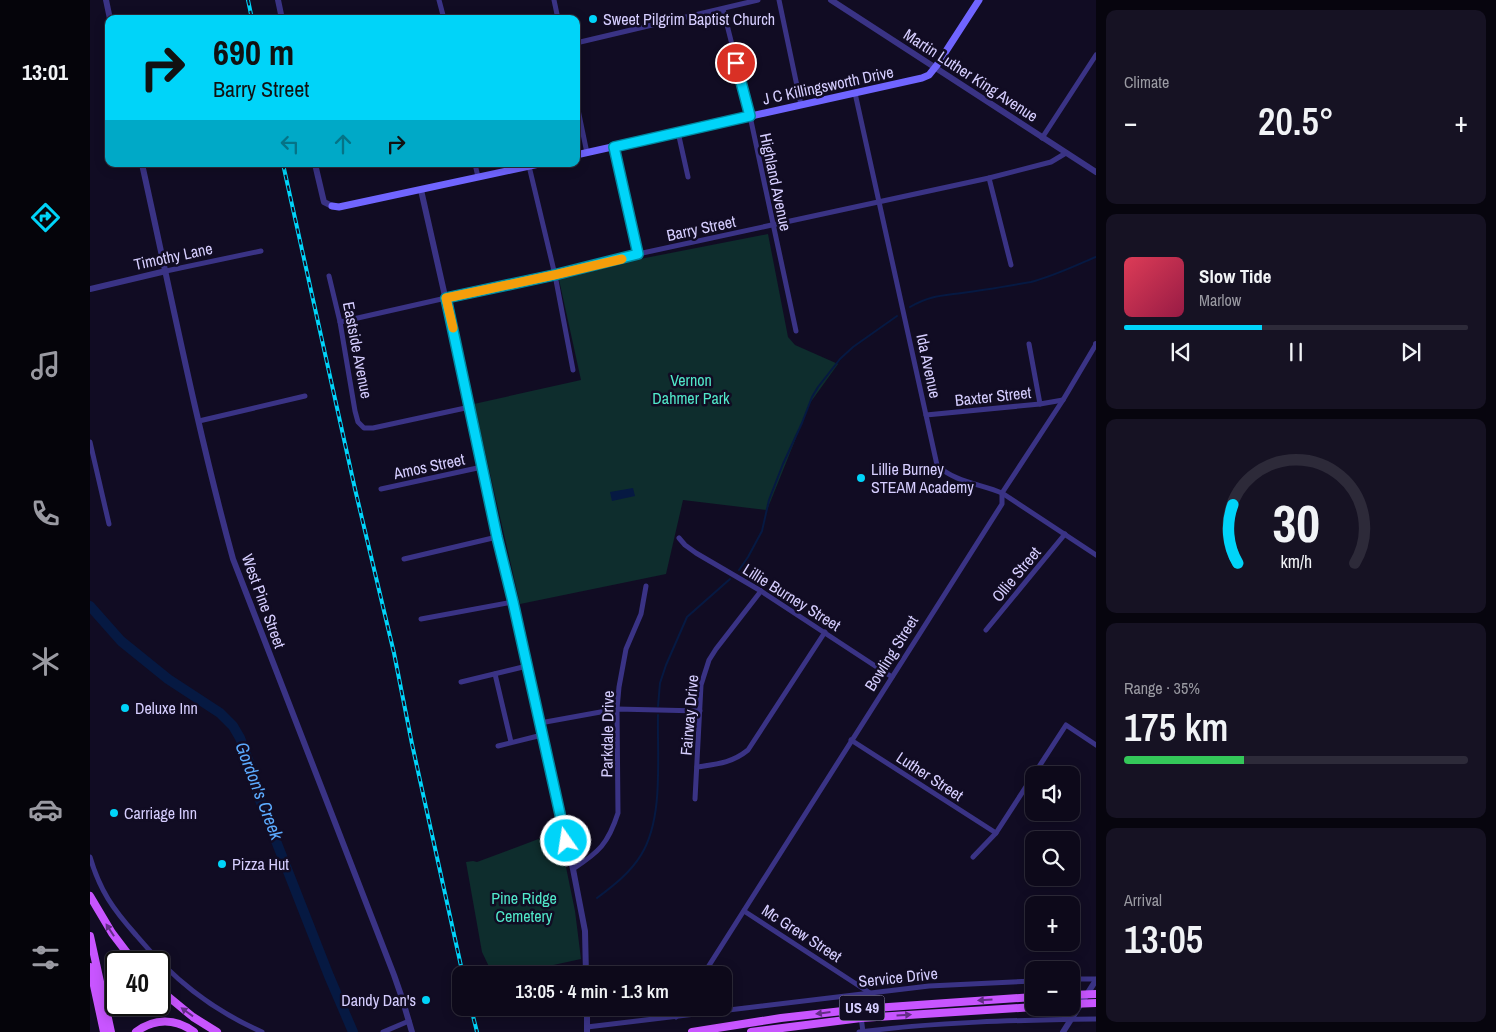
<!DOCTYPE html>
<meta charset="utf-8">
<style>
:root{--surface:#0d091a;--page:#161223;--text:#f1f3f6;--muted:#9a9aa2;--line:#2d2a39;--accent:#00d4f9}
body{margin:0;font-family:"Archivo Narrow",sans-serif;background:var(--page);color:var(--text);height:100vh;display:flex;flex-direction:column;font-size:19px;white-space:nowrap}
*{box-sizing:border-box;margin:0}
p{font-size:16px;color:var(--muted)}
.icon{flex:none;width:28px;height:28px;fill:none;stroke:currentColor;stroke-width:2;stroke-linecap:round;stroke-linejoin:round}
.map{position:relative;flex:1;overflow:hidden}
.panel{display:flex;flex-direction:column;gap:10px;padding:10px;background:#07050e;width:400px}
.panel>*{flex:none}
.banner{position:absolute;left:15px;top:15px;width:475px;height:152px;border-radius:10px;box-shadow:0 2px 12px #0003,0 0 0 1px var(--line);background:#00d4f9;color:#111;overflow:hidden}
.tools{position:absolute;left:935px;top:766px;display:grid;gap:10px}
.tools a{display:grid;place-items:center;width:55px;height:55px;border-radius:10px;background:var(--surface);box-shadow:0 2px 12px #0003,0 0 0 1px var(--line);font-size:25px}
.speed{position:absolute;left:15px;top:951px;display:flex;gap:10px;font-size:25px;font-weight:700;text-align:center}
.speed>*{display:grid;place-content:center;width:65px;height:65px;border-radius:50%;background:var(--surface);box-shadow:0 2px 12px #0003,0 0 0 1px var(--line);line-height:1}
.speed .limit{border:2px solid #111;border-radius:8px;background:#fff;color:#111}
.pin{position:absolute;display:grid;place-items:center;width:42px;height:42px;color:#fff;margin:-21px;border:2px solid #fff;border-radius:50%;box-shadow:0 1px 5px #0007}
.me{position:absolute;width:55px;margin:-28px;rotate:347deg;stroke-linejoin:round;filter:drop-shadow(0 0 4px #0008)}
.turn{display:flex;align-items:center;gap:18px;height:105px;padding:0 25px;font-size:22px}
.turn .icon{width:65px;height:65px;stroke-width:2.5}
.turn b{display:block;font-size:35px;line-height:42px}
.lanes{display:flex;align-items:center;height:48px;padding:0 25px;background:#0003;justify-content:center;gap:25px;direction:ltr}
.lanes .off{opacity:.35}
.big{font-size:38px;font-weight:600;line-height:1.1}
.panel .widget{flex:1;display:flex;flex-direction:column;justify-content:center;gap:8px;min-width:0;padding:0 18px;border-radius:10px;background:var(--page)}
.panel .dial{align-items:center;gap:0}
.dial svg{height:130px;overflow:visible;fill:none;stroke:var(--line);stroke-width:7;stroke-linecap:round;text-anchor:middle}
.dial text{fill:var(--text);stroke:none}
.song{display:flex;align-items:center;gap:15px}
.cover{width:60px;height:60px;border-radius:8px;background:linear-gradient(135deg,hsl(350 70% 55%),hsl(340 70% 35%))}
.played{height:5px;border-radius:2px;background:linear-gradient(90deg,var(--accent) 40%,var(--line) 40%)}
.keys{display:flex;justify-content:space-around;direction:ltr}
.heat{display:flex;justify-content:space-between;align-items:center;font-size:28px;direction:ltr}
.charge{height:8px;border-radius:4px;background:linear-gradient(90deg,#34c759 35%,var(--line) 0)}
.trip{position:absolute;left:362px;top:966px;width:280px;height:50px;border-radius:10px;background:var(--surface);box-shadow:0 2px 12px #0003,0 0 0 1px var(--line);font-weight:600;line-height:50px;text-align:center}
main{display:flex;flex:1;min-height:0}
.dock{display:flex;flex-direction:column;width:90px;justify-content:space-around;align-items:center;background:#05040a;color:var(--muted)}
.dock .icon{width:35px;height:35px}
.dock .current{color:var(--accent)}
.dock b{font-size:22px;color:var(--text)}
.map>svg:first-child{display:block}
.green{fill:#0e2d2d}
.water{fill:#061942}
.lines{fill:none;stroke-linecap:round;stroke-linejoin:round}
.stream{stroke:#061942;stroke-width:2}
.river{stroke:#061942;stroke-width:10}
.minor{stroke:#3a3385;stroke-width:5}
.tertiary{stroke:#3a3385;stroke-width:6}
.secondary{stroke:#7065ff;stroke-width:7}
.primary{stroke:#c855ff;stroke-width:8}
.rail-casing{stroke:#00d4f9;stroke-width:4}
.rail{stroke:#110c23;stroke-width:2;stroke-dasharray:5.5;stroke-linecap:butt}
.oneway{fill:#632d86}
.route-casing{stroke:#008aa2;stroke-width:12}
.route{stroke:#00d4f9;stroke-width:9}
.slow{stroke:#f59e0b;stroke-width:9}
.poi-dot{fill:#00d4f9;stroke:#110c23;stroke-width:2}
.labels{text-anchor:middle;stroke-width:5;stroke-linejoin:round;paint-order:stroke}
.shield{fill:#110c23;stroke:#9b94bd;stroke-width:1}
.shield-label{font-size:15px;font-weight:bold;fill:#d6ceff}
.poi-label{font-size:16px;fill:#d6ceff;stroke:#110c23;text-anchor:start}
.street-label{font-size:16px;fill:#d6ceff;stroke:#110c23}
.park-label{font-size:16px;fill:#51e8ca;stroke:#110c23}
.water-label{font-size:18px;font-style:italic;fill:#5cabff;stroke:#110c23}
</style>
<main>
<nav class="dock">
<b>13:01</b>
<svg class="icon current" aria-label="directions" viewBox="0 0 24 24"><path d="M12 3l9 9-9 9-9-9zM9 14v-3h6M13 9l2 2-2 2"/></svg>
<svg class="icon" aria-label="music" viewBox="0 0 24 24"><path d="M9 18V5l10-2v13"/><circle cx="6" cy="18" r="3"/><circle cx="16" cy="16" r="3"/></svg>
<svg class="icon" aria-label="phone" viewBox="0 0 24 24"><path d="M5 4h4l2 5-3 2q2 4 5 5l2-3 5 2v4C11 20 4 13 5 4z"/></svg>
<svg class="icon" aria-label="climate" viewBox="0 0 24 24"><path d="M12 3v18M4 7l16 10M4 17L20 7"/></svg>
<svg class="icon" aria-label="car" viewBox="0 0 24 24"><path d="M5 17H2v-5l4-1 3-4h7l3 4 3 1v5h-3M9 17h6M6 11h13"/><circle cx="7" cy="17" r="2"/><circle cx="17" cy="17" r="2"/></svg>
<svg class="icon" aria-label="filters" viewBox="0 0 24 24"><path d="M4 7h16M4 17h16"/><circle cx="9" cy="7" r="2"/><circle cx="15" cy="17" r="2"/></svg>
</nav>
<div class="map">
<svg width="1006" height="1032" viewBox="0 0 1006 1032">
<rect width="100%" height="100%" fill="#110c23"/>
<!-- green -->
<g class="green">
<path d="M678 234 698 337 705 345 748 364 720 403 677 510 593 500 576 574 430 604 384 404 491 380 468 275Z"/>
<path d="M467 832 469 833 485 911 491 959 445 969 421 971 409 975H403L392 952 376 862 383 861 387 862Z"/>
</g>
<!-- water -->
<path class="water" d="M543 488 545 496 522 501 520 492Z"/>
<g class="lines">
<!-- stream -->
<g class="stream">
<path d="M820 307C839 296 850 296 872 293 895 290 918 286 941 282 964 276 984 266 1006 257"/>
<path d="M649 570 658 557 672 531 679 500 693 464 712 423 722 397 728 387 750 359 763 347 807 316"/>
<path d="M568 706 570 683 576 665 597 617 640 579"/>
<path d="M507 898C523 886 540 873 551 855 574 818 567 757 568 715"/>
</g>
<!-- river -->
<path class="river" d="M0 606 31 641 78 679 130 713 143 726 150 738 162 770 164 783 168 795 239 976 263 1032"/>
<!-- minor -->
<g class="minor">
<path d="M349 0 354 19"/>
<path d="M464 0 468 19"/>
<path d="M689 0 711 105"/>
<path d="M633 9 660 116 706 331"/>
<path d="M486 43 668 0"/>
<path d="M765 93 847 465C864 482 891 484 912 493L1006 555"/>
<path d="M486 100 497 153"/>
<path d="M588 132 598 177"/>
<path d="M952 138 1006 55"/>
<path d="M524 147 548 254"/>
<path d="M385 164 388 177"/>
<path d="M439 166 465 275 483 370"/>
<path d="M899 178 921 265"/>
<path d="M76 271 171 251"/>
<path d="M239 276 250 322 265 411 268 422 274 428H283L380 407"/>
<path d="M250 322 356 298 465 275 548 254 899 178 961 162 976 153"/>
<path d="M939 344 950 404"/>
<path d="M836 415 950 404 973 400"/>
<path d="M109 421 215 396"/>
<path d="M0 442 19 524"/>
<path d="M291 489 392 467"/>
<path d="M589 538 595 545 606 553 671 591 802 677"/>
<path d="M314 559 407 537"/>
<path d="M331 619 423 602"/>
<path d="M896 630 975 534"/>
<path d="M405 674 421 742"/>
<path d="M371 682 437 666"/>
<path d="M450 723 527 709 610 711"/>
<path d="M761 740 906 833"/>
<path d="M408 746 452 735"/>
<path d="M607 767C627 764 642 763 658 750L735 632"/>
<path d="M605 799 611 685 619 660 626 649 671 591"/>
<path d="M0 857C10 891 23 909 46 935 82 978 120 1009 172 1032"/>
<path d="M883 857 906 833 976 725 1006 745"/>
<path d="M483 869C509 852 518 844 528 813L527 709 529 687 536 649 551 614 556 586"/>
<path d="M654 911 780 993"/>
<path d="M613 975 912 504V493L973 400 1005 346"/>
<path d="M981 979H1006"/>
<path d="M770 1009 773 1032"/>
<path d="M586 1017 593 1008"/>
<path d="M497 1027 839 986 944 981"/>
<path d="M293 1032 319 1021"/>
<path d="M769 1032C847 1022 927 1020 1006 1019"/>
</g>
<!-- tertiary -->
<g class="tertiary">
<path d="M16 0 20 19"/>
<path d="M188 0 192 19"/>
<path d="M741 0 1006 172"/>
<path d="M52 164C81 295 107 428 143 559L304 975 312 998 322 1032"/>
<path d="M225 164 233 198 234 202 242 206"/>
<path d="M331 190 380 407 407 537 423 602 483 869 495 931 496 975"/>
<path d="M0 289 76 271"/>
<path d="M1006 344V346"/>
<path d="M497 1008V1032"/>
<path d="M973 1032 1006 980"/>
</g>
<!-- secondary -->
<g class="secondary">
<path d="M486 155 832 78 839 75 847 65 889 0"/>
<path d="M242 206 249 207 449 164"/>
</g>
<!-- primary -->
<g class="primary">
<path d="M0 896 22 933 44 962"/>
<path d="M0 936 21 1032"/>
<path d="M0 967 14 1032"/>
<path d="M69 989 103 1017 127 1032"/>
<path d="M981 995 1006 994"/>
<path d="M981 1004 1006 1003"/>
<path d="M46 1032C64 1018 86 1018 104 1032"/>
<path d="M602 1032 691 1018 770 1009 944 997"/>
<path d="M661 1032 771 1018 944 1007"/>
</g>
<!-- rail casing -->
<g class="rail-casing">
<g id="rail">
<path d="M158 0 162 19"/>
<path d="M193 164 265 489 304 653 322 744 373 975"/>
<path d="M381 1008 387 1032"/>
</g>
</g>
<!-- rail -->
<use href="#rail" class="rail"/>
</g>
<!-- one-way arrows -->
<defs><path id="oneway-solid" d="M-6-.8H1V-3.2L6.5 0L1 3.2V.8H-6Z" transform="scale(1.25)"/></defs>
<g class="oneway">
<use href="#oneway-solid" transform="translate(20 930) rotate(-123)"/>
<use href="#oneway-solid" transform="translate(895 1000) rotate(177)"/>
<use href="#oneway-solid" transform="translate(97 1012) rotate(-144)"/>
<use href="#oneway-solid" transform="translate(733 1013) rotate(173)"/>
<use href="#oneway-solid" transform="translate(814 1015) rotate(-4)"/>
</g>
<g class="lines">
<!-- route casing -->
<g class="route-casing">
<path id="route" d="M476 841 423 602 407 537 356 298 464 275 548 254 524 147 660 116 646 63"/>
</g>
<!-- route -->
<use href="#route" class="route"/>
<!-- slow -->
<path class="slow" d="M363 328 356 298 464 275 532 259"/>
</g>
<!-- markers -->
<g class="poi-dot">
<circle cx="503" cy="19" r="5"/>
<circle cx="771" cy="478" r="5"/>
<circle cx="35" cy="708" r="5"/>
<circle cx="24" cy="813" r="5"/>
<circle cx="132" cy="864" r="5"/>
<circle cx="336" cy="1000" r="5"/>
</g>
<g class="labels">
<!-- shield labels -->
<rect class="shield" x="749.5" y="995.5" width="45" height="25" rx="4"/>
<g class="shield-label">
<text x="772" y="1013">US 49</text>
</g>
<!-- poi labels -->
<g class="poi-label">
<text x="513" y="25">Sweet Pilgrim Baptist Church</text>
<text x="781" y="475">Lillie Burney<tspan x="781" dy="18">STEAM Academy</tspan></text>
<text x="45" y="714">Deluxe Inn</text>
<text x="34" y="819">Carriage Inn</text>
<text x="142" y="870">Pizza Hut</text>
<text x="326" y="1006" text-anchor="end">Dandy Dan's</text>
</g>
<!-- street labels -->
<g class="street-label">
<text transform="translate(881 75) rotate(33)" y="6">Martin Luther King Avenue</text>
<text transform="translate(738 85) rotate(-12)" y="6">J C Killingsworth Drive</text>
<text transform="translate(686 182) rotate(78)" y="6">Highland Avenue</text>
<text transform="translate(611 228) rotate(-12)" y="6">Barry Street</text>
<text transform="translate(83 256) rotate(-12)" y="6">Timothy Lane</text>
<text transform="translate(268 350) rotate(79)" y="6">Eastside Avenue</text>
<text transform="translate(839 366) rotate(78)" y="6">Ida Avenue</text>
<text transform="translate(903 396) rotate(-6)" y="6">Baxter Street</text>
<text transform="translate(339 466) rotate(-12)" y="6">Amos Street</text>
<text transform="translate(926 574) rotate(-50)" y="6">Ollie Street</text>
<text transform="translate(702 597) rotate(32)" y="6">Lillie Burney Street</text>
<text transform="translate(174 601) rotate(70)" y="6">West Pine Street</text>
<text transform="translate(801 653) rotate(-58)" y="6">Bowling Street</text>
<text transform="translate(599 715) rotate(-85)" y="6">Fairway Drive</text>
<text transform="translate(517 734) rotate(-89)" y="6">Parkdale Drive</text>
<text transform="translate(840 776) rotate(33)" y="6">Luther Street</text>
<text transform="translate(712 933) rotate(33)" y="6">Mc Grew Street</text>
<text transform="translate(808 977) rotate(-6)" y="6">Service Drive</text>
</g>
<!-- park labels -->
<g class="park-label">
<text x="601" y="386">Vernon<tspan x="601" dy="18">Dahmer Park</tspan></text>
<text x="434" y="904">Pine Ridge<tspan x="434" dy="18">Cemetery</tspan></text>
</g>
<!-- water labels -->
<g class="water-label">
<text transform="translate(169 791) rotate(69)" y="6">Gordon's Creek</text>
</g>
</g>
</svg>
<div class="tools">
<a><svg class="icon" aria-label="sound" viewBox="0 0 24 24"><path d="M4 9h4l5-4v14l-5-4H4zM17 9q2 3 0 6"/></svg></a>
<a><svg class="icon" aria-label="search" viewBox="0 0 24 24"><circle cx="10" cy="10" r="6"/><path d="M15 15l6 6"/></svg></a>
<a>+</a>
<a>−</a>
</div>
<div class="speed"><div class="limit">40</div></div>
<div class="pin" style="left:646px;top:63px;background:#d93025"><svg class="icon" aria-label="arrive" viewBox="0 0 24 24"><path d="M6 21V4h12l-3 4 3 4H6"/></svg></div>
<svg class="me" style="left:476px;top:841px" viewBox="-20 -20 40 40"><circle r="17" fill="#00d4f9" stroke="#fff" stroke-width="3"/><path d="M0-11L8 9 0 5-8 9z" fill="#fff"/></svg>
<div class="trip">13:05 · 4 min · 1.3 km</div>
<div class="banner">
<div class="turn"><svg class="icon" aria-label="right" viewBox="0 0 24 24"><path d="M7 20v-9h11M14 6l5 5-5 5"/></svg><div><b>690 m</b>Barry Street</div></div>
<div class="lanes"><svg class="icon off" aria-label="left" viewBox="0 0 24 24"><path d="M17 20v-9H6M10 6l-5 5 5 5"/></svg><svg class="icon off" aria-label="ahead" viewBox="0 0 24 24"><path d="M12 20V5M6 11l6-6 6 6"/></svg><svg class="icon" aria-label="right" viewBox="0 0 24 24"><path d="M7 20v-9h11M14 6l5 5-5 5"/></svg></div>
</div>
</div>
<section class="panel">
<div class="widget"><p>Climate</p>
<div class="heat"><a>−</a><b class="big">20.5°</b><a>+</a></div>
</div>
<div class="widget">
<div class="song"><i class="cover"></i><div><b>Slow Tide</b><p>Marlow</p></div></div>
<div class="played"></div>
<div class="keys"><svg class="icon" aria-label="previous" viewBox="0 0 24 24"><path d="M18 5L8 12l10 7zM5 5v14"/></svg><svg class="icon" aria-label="pause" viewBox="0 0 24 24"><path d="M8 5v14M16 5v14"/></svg><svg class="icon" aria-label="next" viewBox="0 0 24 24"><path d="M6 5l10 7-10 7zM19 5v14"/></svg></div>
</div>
<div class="widget dial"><svg viewBox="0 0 100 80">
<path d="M14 69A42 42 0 1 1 86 69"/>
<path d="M14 69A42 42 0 0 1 11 33" stroke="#00d4f9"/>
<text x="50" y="56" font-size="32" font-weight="700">30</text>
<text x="50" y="72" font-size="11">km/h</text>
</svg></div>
<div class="widget"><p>Range · 35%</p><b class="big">175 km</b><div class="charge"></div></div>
<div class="widget"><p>Arrival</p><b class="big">13:05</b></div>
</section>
</main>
